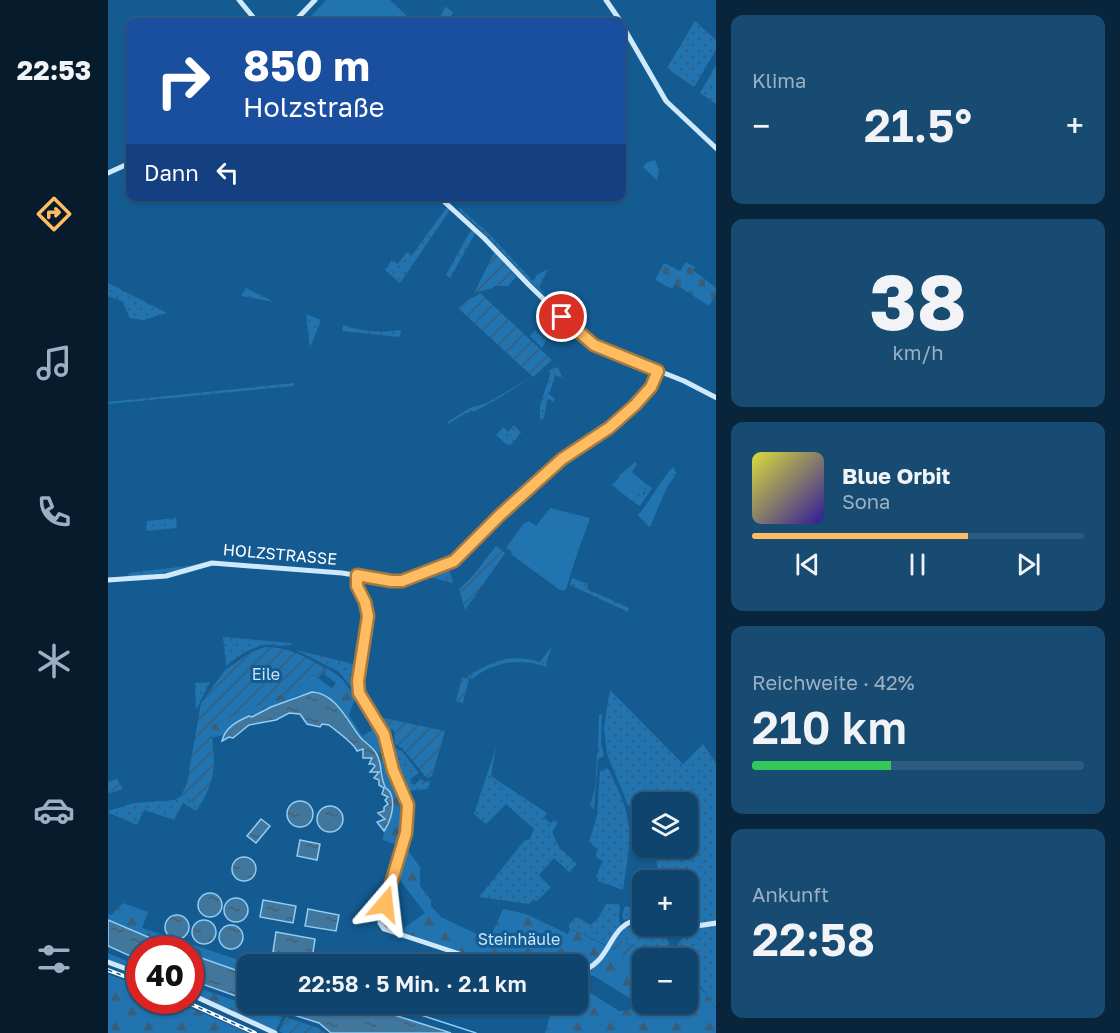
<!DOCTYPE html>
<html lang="de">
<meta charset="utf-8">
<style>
:root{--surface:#0e446d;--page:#174b72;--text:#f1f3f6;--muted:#9bb0c2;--line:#2e5c80;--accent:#ffbc60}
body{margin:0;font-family:"Golos Text",sans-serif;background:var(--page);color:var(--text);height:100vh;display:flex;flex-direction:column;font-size:22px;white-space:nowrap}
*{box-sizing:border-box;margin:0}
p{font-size:20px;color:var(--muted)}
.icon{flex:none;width:33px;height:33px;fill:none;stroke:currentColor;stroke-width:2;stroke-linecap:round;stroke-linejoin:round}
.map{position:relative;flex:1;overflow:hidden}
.sheet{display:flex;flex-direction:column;gap:15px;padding:15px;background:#08253c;width:404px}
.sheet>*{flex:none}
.banner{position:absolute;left:18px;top:18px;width:500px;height:183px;border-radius:12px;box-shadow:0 2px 4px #0004,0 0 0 2px var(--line);background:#1a4fa0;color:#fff;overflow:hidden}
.controls{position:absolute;left:524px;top:792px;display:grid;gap:12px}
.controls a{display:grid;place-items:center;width:66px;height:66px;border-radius:12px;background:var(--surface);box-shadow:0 2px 4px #0004,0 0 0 2px var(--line);font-size:30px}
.speed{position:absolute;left:18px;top:936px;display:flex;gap:12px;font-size:30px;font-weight:700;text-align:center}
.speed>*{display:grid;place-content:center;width:78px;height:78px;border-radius:50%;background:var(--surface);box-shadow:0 2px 4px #0004,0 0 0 2px var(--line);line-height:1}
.speed .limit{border:9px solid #d22;background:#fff;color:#111}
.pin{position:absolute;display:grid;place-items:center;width:51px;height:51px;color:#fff;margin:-26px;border:3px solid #fff;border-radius:50%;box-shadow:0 2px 6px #0007}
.me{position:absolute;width:66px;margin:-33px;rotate:17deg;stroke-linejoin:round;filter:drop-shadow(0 0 4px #0008)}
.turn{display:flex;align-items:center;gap:21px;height:126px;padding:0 18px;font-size:27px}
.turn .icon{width:78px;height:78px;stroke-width:2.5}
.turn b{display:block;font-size:42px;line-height:51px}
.then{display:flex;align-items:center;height:57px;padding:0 18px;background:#0003;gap:12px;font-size:22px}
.big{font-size:45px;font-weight:600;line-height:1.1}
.sheet .widget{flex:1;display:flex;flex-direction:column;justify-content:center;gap:9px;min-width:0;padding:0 21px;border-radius:12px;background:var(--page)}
.sheet .dial{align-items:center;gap:0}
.dial b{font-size:78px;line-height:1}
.song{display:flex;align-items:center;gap:18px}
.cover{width:72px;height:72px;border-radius:9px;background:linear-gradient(135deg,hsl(60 70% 55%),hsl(250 70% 35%))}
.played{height:6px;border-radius:3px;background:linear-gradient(90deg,var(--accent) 65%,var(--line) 65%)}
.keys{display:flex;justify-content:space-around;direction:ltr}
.heat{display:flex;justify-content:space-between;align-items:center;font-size:33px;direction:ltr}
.charge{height:9px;border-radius:4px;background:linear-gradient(90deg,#34c759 42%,var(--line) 0)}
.trip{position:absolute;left:129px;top:954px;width:351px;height:60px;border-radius:12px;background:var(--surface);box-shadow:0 2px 4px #0004,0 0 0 2px var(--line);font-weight:600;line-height:60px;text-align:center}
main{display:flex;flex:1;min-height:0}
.dock{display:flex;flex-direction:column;width:108px;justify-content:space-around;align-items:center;background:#061b2c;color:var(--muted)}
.dock .icon{width:42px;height:42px}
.dock .active{color:var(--accent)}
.dock b{font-size:27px;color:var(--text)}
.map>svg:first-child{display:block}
.grass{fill:url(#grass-dots)}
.forest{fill:url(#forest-firs)}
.cemetery{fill:url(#cemetery-stones)}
.park{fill:#2174af}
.garden{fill:url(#garden-furrows)}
.water{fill:url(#water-ripples);stroke:#91cdf5;stroke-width:1.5}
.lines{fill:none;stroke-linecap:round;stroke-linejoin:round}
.stream{stroke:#91cdf5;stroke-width:1.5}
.secondary{stroke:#cee8fc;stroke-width:5}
.rail-casing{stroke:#fff;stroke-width:4}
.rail{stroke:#135b91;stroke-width:1.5;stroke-dasharray:4.5;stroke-linecap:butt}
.route-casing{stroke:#a67a3e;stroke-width:15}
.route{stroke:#ffbc60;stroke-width:10}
.labels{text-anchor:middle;stroke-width:6;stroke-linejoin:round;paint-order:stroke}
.street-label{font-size:16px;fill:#fff;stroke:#135b91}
.park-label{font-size:16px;fill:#c6e6fd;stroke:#135b91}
</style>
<main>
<nav class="dock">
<b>22:53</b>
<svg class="icon active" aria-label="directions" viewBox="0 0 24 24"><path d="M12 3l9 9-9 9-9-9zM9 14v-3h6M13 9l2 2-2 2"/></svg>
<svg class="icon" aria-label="music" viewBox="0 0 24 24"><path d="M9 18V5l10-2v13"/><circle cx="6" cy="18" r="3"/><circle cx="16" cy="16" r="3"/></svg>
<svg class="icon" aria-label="phone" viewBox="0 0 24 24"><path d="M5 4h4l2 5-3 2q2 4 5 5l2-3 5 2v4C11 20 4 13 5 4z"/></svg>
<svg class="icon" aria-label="climate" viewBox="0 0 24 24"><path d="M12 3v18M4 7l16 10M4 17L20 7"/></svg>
<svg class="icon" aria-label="car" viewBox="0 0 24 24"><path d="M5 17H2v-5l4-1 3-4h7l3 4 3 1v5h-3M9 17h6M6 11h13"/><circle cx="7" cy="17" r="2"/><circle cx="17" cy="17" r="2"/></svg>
<svg class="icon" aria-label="filters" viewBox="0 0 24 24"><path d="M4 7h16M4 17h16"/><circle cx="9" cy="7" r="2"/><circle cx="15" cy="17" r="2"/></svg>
</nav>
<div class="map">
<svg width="609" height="1033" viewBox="0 0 609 1033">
<defs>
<pattern id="grass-dots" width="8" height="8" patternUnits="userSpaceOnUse" patternTransform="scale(1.5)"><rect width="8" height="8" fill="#2174af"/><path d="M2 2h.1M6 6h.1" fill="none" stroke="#395e79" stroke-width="1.8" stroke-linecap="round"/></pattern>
<pattern id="forest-firs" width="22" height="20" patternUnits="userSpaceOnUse" patternTransform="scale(1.5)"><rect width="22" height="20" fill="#2174af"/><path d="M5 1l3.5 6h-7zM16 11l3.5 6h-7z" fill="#395e79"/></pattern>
<pattern id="cemetery-stones" width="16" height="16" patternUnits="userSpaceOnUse" patternTransform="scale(1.5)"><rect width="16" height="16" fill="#2174af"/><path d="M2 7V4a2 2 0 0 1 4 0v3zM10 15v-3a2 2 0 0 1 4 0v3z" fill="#395e79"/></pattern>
<pattern id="garden-furrows" width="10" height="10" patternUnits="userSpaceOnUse" patternTransform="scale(1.5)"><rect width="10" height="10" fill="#2174af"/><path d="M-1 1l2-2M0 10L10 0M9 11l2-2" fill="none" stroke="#395e79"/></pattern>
<pattern id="water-ripples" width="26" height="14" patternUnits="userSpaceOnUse" patternTransform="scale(1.5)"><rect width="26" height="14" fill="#41769d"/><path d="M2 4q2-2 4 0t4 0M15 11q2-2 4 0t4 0" fill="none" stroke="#475f70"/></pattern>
</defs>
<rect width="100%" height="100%" fill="#135b91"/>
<!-- grass -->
<g class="grass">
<path d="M587 21 608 40 609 48 586 87 559 68Z"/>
<path d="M608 65V104L592 93Z"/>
<path d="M339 207 342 210 292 283 277 270 284 260 290 264 299 252 304 255Z"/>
<path d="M352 208 382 235 425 281 429 275 440 269 431 287 439 297 409 269 417 276 378 235 351 210Z"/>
<path d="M364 228 368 232 342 278 338 275Z"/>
<path d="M0 283 59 313 35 320 22 318 14 301 0 296Z"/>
<path d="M138 288 166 302 133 296Z"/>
<path d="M198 314 213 320 202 348Z"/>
<path d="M235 325C256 332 271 333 292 330L293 333 291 337 234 331Z"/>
<path d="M427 330 438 340 434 348 422 336Z"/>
<path d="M450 367 454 377 447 376 441 394 447 399 445 402 441 399 439 400 436 418 432 420V405L442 375 441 370Z"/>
<path d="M424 377 386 401 367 411 358 413 340 424 338 423 362 408 379 403Z"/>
<path d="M186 383V386L0 404V402Z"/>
<path d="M406 425 413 433 404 444 399 445 388 435 395 427 400 432Z"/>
<path d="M537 483 544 488 532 506 524 501 530 492 537 495V491L533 489Z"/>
<path d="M442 508 482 518 456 591 447 587 474 532Z"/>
<path d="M68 518 69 528 38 531 39 521Z"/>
<path d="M102 561C71 571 52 574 20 577L21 573 87 565Z"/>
<path d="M341 568 345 583 318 576Z"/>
<path d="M464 578 480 584 479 589 521 608 520 612 462 585Z"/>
<path d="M115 637 185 643C178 649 166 644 156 645 142 648 129 657 118 666Z"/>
<path d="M444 646 438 663 439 667C412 658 387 661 364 679L359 677C384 661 402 653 432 662Z"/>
<path d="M188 650 250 665 247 692 231 672Z"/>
<path d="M102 682 88 710 87 683Z"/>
<path d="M502 690 575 764 595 744 608 763V921L579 924V880H553L545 848H579V802H534V816L520 805 499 754 496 727Z"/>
<path d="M491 714 494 715 493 743 496 756 490 759 486 809 482 807 487 788 489 753 492 750 490 749Z"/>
<path d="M283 747 294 751 311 773 302 779 306 785 313 779 317 782 321 781 322 784 319 789 299 791 287 768 282 749Z"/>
<path d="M388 747 383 776 439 813 436 818 443 823 446 820 450 823 444 832 451 847 469 864 461 872 446 858 431 875 443 887 428 902 426 899 421 904 371 897 416 841 422 839 426 829 398 804 378 824 366 814Z"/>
<path d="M500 768C508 785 517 802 520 820 524 843 518 868 515 890L490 881V878L488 876 495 861 488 857 489 849 481 842 489 816 492 771Z"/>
<path d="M73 796 92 805 88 811 75 803 66 820 36 810 29 825 1 813 0 811 26 803 67 800Z"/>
<path d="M498 904H510L512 906 511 916 512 925 498 945 461 928V924L468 917 483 925 491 917Z"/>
<path d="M517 906 534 911V917L516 920 514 916Z"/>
<path d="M534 923V926L555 927 566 958 570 945 580 929 608 925V1008L590 983 579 976V958H549L537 951 507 939 518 927Z"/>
</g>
<!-- forest -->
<g class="forest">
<path d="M219 668 233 678 248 697 241 715 254 736 269 727 276 745 281 768 298 806 297 830 293 833 295 838 292 846 275 840 276 831 284 810 283 795 276 783 274 769 263 746 253 738 234 711 225 701 208 692 188 696 144 717 141 716 123 726 115 735 103 738 105 725 189 688 204 674 224 688 228 683 216 674Z"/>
<path d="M297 846 312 867V886L323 900V906L333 917 381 940 395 909 418 914 460 934 462 929 531 961 537 951 549 958H534V1004H579V976L598 994 608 1009V1033H437L445 1004H470V985L511 1011 522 1010 528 1002 486 976 480 975 471 977 470 983V964H388L277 928 274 923 278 907 282 909 296 928 317 913 288 875Z"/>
<path d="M15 903 40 912 34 928 143 964H140L139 974 83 954 82 950 71 949 0 920V914L3 915Z"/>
<path d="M0 953 31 966V973L0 960Z"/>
<path d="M0 974 31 986 32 1000 67 1001 140 1033H0Z"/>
<path d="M82 985 174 1017 168 1031 83 993Z"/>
</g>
<!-- cemetery -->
<path class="cemetery" d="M578 262 587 267 585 270 608 288V295L601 306 567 284 564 289 547 280 556 263 572 271Z"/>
<!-- park -->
<g class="park">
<path d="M218 0H282L300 17 295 22H198Z"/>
<path d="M547 160 551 170 549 180 535 167 538 163Z"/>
<path d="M527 462 529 464 524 472 537 483 533 489 537 491 534 495 530 493 524 501 504 485 511 478V476Z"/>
<path d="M565 467 569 474H565L567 476 559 487 542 527H541L530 515C543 500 551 482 565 467Z"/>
<path d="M442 508 479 521 458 589 452 590 404 555 403 551 398 548 416 523 421 521 428 526Z"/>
</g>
<!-- garden -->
<g class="garden">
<path d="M337 6 345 12 341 22H330Z"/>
<path d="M387 251 408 277 400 286H385V288L366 293Z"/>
<path d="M372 293 444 360 425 377 350 308 363 297 365 298Z"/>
<path d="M388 546 397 553 357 610 351 589 363 578Z"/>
<path d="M158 647C181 647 198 657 218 669L210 678 204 674 189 688 105 725C103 738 106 750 106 764 105 779 100 793 92 805L73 796 79 783 93 703 117 670 143 652Z"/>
<path d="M354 677 361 679 355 703 348 701Z"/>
<path d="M272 717 337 731 324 776 320 778 317 776 294 748 287 744 286 730 276 727Z"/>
<path d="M9 779 15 789 0 794V782Z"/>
<path d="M507 939 537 951 531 961 501 948Z"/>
<path d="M178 1017 210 1028 217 1033H175L171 1031Z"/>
</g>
<!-- water -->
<g class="water">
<path d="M204 692C227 693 239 720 252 737 257 743 264 746 268 753 274 762 272 774 276 784 279 792 277 785 282 792 288 803 283 821 276 831L269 822 277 819 270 813 276 811V807L280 804 277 800 280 797 274 794 276 788 271 785V780L266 778 271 772H262L267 766 265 764H261L264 758H255V749L249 751C246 743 228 731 221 725L214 724 212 727 199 724 192 714 181 713 168 720 141 725 125 738 121 737 114 741C117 727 130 721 141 716L144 717 163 707Z"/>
<circle cx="192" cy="814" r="13"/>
<circle cx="222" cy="819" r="13"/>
<path d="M153 819 162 826 148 843 139 836Z"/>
<path d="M192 840 212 844 209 860 189 856Z"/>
<circle cx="136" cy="869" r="12"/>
<circle cx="102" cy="905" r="12"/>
<circle cx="128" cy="910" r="12"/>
<path d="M155 900 188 906 185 923 152 917Z"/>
<path d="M200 909 231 915 228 931 197 926Z"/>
<circle cx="69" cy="927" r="12"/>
<circle cx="96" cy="932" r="12"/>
<path d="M0 920 61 946 71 949 32 950 31 960 0 946Z"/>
<circle cx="123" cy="937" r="12"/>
<path d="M168 932 207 939 204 959 165 952Z"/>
<path d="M82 954 139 974V1000L83 980Z"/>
<path d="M151 1004H255L267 1009 343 1033H223L211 1023Z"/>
</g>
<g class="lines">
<!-- stream -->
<path class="stream" d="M279 1004 368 1033"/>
<!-- secondary -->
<g class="secondary">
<path d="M131 0 149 22"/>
<path d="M498 0 513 22"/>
<path d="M186 22 207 0"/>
<path d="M513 23 558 101 609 149"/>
<path d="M0 173 22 163"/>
<path d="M330 196 376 238 421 285 481 343 576 381 609 398"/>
<path d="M249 575V587L257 602 260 616 250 681 251 693 276 734 285 770 300 805 298 833 272 923 276 929 382 964"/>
<path d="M0 580 58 576 104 563 234 573 289 582 335 566 350 558 392 515 454 459 501 428 527 405 543 387 551 371"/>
<path d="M566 926 581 927 609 923"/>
<path d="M0 962 32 974"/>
<path d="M470 972C506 964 498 922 534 919"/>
<path d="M82 994 167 1033"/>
</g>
<!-- rail casing -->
<g class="rail-casing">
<g id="rail">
<path d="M0 970 32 982"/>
<path d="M74 1000 147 1033"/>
</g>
</g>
<!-- rail -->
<use href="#rail" class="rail"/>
</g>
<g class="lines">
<!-- route casing -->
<g class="route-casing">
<path id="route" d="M277 904 298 833 300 805 285 770 276 734 251 693 250 681 260 616 257 602 249 586V575L283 581H294L346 561 392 515 454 459 501 428 527 405 543 387 550 371 486 345 454 317"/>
</g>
<!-- route -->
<use href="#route" class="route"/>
</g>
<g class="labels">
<!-- street labels -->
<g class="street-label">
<text transform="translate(172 554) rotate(5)" y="6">HOLZSTRASSE</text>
</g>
<!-- park labels -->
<g class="park-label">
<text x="158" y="680">Eile</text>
<text x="411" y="945">Steinhäule</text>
</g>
</g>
</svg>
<div class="controls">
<a><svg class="icon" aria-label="layers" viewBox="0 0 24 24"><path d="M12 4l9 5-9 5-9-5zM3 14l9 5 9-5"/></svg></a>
<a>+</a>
<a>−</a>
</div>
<div class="speed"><div class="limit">40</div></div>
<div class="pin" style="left:454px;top:317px;background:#d93025"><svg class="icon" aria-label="arrive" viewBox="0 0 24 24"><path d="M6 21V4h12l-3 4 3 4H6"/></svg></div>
<svg class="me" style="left:277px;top:904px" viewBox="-20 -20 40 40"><path d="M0-17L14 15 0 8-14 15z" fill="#ffbc60" stroke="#fff" stroke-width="4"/></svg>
<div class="trip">22:58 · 5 Min. · 2.1 km</div>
<div class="banner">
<div class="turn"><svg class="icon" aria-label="right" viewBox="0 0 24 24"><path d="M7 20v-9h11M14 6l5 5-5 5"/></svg><div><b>850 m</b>Holzstraße</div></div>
<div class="then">Dann<svg class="icon" aria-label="left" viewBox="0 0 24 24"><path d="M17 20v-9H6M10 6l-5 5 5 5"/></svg></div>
</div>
</div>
<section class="sheet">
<div class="widget"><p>Klima</p>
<div class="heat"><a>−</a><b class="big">21.5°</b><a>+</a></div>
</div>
<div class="widget dial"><b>38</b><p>km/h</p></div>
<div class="widget">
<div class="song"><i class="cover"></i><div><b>Blue Orbit</b><p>Sona</p></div></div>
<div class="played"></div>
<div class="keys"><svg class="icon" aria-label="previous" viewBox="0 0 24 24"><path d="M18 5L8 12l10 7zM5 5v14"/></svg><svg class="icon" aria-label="pause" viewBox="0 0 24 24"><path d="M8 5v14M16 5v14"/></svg><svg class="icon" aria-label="next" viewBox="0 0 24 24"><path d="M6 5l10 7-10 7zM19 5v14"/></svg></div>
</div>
<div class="widget"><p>Reichweite · 42%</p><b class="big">210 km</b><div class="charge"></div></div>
<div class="widget"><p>Ankunft</p><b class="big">22:58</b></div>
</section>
</main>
